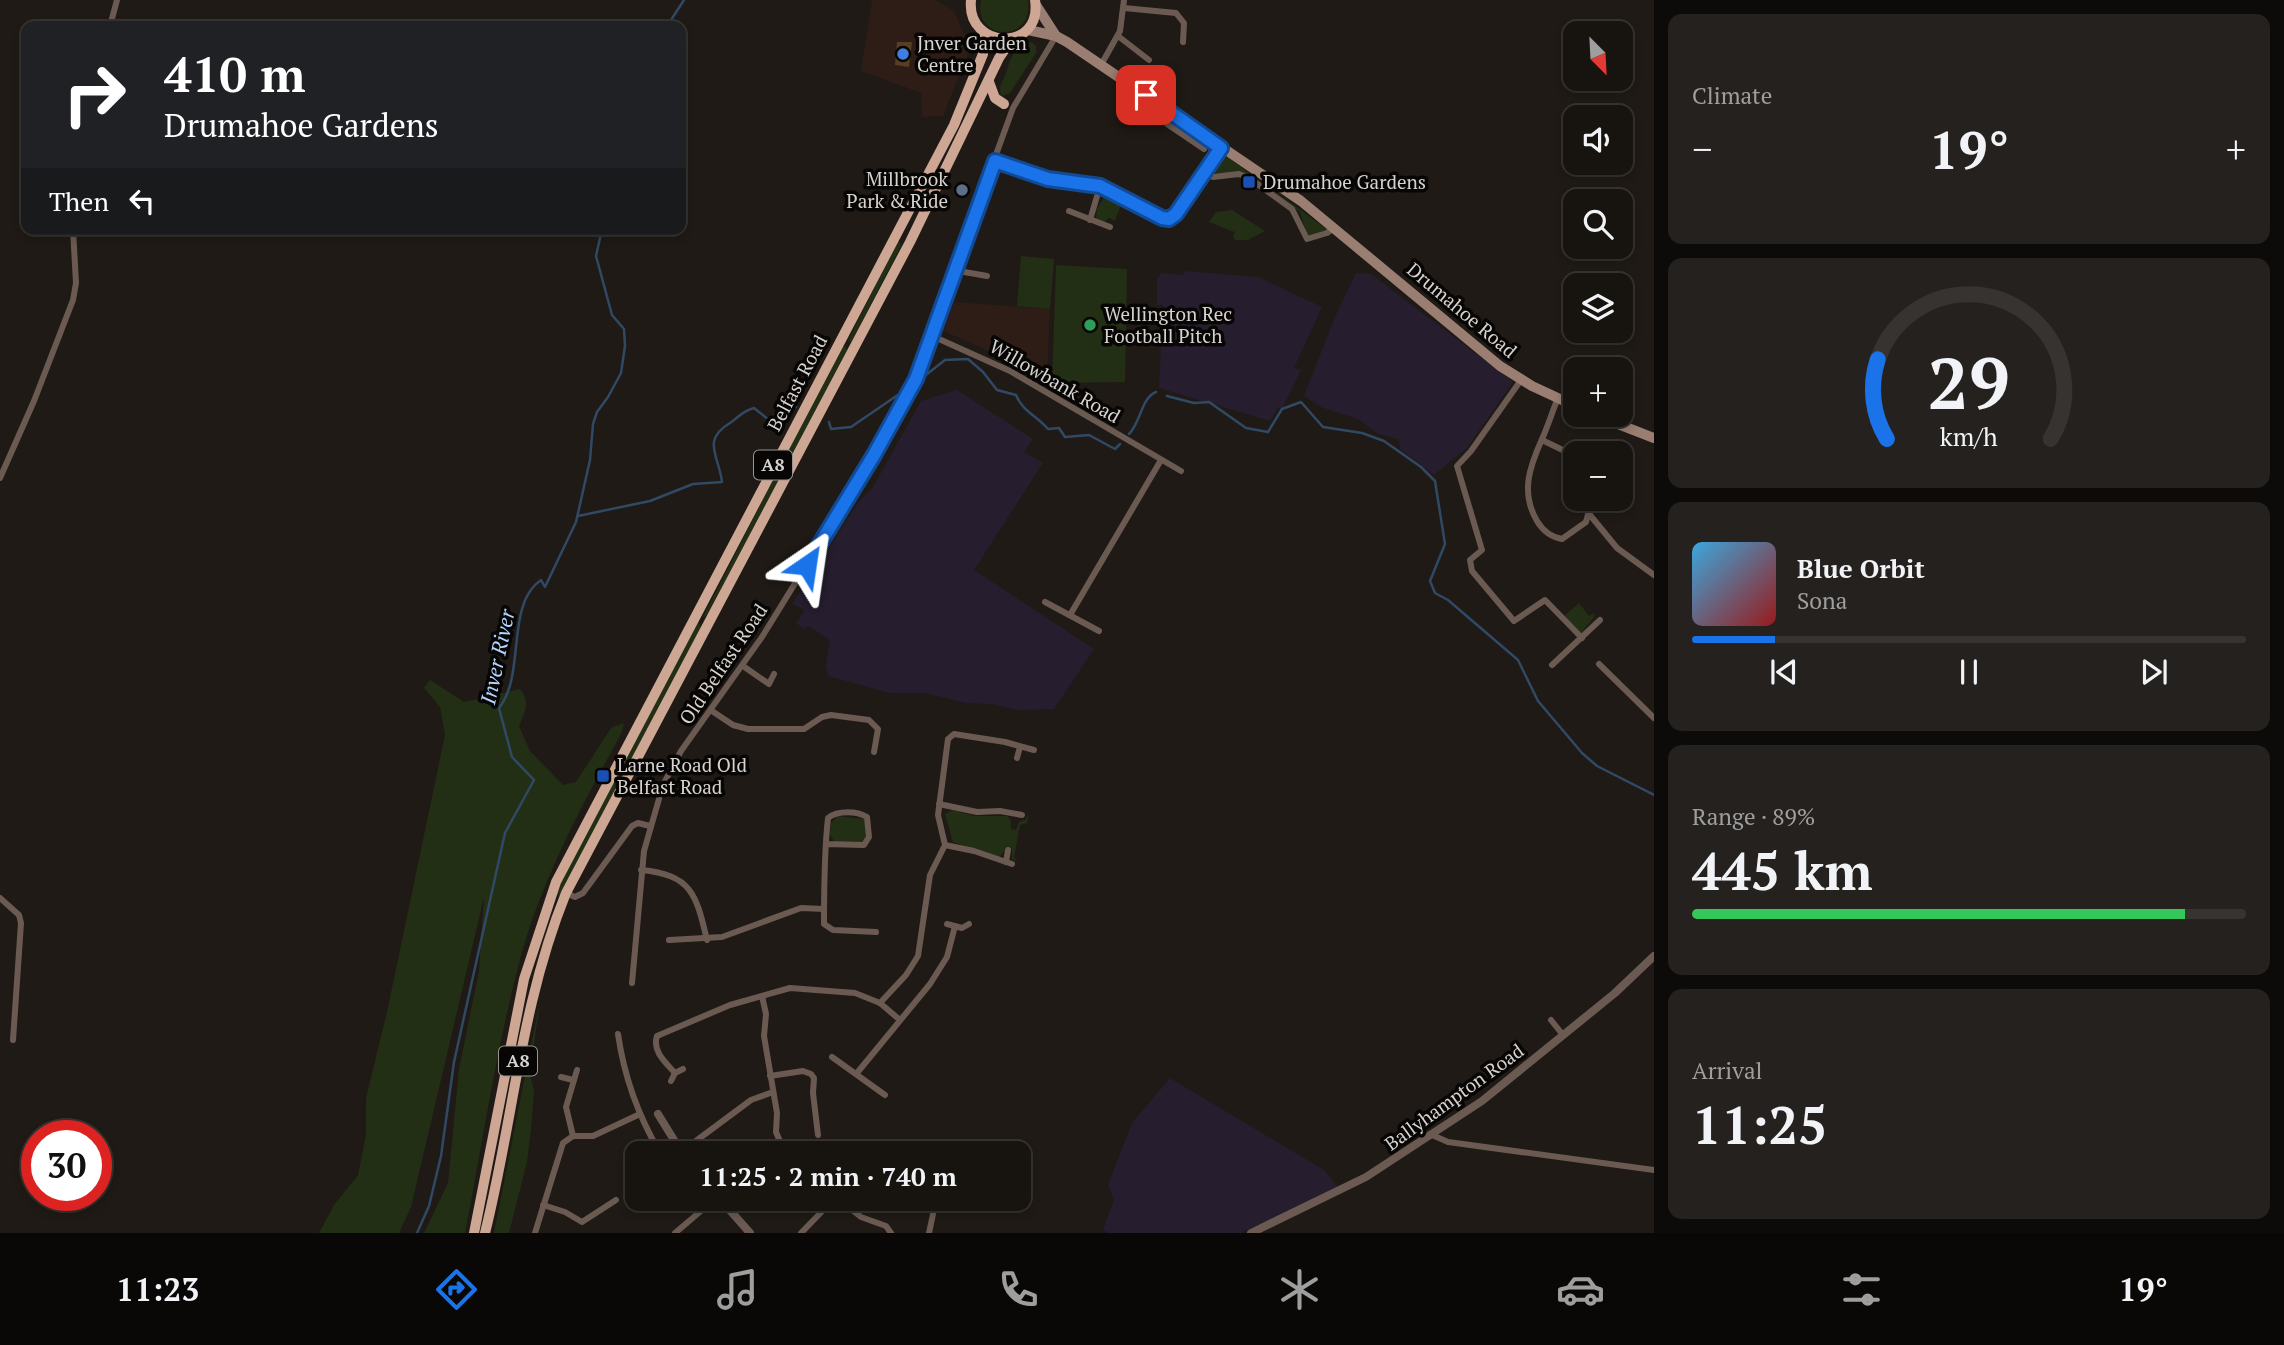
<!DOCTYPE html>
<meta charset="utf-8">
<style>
:root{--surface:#171410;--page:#24211e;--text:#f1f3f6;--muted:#9e9e9f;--line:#363330;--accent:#1a73e8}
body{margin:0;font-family:"PT Serif",serif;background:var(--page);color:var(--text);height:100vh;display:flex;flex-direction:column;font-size:26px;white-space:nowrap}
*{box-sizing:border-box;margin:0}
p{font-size:23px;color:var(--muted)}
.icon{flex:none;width:38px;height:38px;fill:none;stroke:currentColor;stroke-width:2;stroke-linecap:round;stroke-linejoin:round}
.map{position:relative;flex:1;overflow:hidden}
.panel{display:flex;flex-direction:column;gap:14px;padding:14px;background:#0d0b09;width:630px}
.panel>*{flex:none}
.top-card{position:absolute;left:21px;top:21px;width:665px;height:214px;border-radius:14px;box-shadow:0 4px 10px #0003,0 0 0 2px var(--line);background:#202124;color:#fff;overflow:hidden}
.needle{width:46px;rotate:156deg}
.buttons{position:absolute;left:1563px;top:21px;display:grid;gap:14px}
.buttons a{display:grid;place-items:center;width:70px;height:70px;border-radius:14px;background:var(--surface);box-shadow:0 4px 10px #0003,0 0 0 2px var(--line);font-size:35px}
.speed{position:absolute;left:21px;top:1120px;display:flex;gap:14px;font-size:35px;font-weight:700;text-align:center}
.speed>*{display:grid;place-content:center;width:91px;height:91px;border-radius:50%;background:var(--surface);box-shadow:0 4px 10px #0003,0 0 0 2px var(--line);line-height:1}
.speed .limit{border:10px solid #d22;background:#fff;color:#111}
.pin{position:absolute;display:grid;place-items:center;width:60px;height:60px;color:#fff;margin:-30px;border-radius:14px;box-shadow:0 4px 10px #0006}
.me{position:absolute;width:77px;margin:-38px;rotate:32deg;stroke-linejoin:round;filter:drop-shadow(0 0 5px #0008)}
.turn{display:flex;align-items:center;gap:24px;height:147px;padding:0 28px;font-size:32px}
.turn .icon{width:91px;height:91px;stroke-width:2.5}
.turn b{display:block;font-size:49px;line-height:60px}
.then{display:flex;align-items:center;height:66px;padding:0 28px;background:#0003;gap:14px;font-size:26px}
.big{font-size:52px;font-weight:800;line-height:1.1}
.panel .card{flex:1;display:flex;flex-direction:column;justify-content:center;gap:10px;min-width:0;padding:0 24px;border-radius:14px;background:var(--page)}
.panel .dial{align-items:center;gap:0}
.dial svg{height:182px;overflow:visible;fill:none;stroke:var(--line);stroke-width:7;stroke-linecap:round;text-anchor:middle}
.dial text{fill:var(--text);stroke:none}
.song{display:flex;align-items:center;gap:21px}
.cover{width:84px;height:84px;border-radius:10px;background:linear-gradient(135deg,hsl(200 70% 55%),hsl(0 70% 35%))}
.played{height:7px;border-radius:4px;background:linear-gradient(90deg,var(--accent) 15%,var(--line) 15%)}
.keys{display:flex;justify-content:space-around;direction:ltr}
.heat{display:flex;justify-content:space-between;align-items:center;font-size:38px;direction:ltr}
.charge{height:10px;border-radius:5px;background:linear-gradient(90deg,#34c759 89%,var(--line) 0)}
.trip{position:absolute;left:625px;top:1141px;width:406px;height:70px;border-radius:14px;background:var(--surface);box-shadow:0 4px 10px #0003,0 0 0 2px var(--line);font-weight:800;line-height:70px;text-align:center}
.dock{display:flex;height:112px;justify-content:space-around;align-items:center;background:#090806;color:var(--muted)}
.dock .icon{width:49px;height:49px}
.dock .current{color:var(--accent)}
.dock b{font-size:32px;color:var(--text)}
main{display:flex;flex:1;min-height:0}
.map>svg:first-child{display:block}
.commercial{fill:#2e1d16}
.industrial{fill:#261e2e}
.green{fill:#232f15}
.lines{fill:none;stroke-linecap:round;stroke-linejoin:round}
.stream{stroke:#304965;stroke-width:2.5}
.building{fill:#5a3e22}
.minor{stroke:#6b5a52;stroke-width:6}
.tertiary{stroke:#6b5a52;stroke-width:8}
.secondary{stroke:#997e71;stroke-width:10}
.trunk{stroke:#cea694;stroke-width:10}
.route-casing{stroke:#114b97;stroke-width:18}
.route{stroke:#1a73e8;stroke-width:12}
.shop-dot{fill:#3f7fe0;stroke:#070604;stroke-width:2.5}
.transit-dot{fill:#1a4fb4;stroke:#070604;stroke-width:2.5}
.service-dot{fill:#5c6f8a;stroke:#070604;stroke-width:2.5}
.leisure-dot{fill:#2e9e5b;stroke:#070604;stroke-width:2.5}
.labels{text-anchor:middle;stroke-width:7;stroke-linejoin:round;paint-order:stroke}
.shield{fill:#070604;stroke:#989592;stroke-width:2}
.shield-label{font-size:18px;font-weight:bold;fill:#d6d2cf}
.poi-label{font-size:19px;fill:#d6d2cf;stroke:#070604;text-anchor:start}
.street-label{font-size:19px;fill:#d6d2cf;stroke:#070604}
.water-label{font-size:21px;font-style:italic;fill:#b2d5ff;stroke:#070604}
</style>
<main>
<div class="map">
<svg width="1654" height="1233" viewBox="0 0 1654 1233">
<rect width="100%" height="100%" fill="#1f1a15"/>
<!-- commercial -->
<g class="commercial">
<path d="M872 0H935L954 11 970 48 943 116 922 117 921 93 861 71Z"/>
<path d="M954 302 1050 309 1047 379 1042 381 995 354 944 331Z"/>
</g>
<!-- industrial -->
<g class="industrial">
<path d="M1184 271 1258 277 1322 307 1294 368 1301 370 1282 409 1278 408 1270 421 1159 388 1163 305H1157V277H1160V273L1183 275Z"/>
<path d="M1356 273 1371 274 1513 382 1467 448 1434 475 1400 449 1399 439 1378 434 1358 419 1323 408 1304 396 1336 315Z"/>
<path d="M957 390 1033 439 1024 452 1043 463 974 570 1094 649 1054 709 1017 710 993 704 966 703 925 693H890L828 676 826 665 830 640 808 626 804 629 796 623 805 610 792 604 860 500 873 487 921 401Z"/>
<path d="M1170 1078 1324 1170 1338 1187 1241 1233H1109L1103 1230 1114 1200 1108 1185 1132 1123Z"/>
</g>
<!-- green -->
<g class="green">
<path d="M981 0H1028C1035 44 972 41 981 0Z"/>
<path d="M1031 42 1036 46V53L1010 93 1002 96C997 88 1002 84 1005 75 1011 60 1011 48 1031 42Z"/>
<path d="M1227 157 1328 230 1311 236 1307 235 1300 212 1267 189 1244 174 1215 173 1213 169 1221 158Z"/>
<path d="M1105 196 1121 205 1115 221 1109 218 1104 222 1096 219 1097 208Z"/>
<path d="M1232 210 1265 231 1248 240H1235L1233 237 1236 230 1234 232 1209 222 1216 212Z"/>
<path d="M897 242H900L901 246 851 342 848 341Z"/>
<path d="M1021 256 1054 259 1050 309 1017 306Z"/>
<path d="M1056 265 1127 269 1125 382 1052 383Z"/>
<path d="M845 346 847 350 707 615 703 617 841 347Z"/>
<path d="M1579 603 1589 616 1594 613 1595 616 1581 633 1564 616Z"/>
<path d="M698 622 701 627 560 896 556 895 568 866Z"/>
<path d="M430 680 464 702 520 689C531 702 525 712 519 726L530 751 563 785 576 782 611 728 624 723 622 732C580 809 538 886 517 971 495 1057 482 1146 465 1233H424L448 1183 459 1069 479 971 484 897 411 1207 399 1233H319L334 1205 358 1175 366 1135V1098L387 1012 445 735 440 707 424 688Z"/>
<path d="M953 810 974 816H1007L1011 821V829L1016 830 1019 822 1025 820 1029 814 1027 823 1020 825 1014 857 1018 862 1012 859V849L1006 848 999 858 953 842 945 814Z"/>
<path d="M838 816 864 819 867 828 865 840 859 843 835 842 830 835 831 823Z"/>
<path d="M540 1000 530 1075 534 1091 531 1129 527 1162 509 1233H494Z"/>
</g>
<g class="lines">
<!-- stream -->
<g class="stream">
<path d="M667 26 684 0"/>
<path d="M913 385 945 360 968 359 983 372 997 390 1016 395C1023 412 1036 415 1048 429L1059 428 1065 437 1089 435 1115 449 1120 444"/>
<path d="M1167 396 1194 403 1209 402 1246 428 1268 432 1282 409 1301 402 1323 427 1362 433 1384 441 1421 467 1435 481 1445 544 1430 581 1435 593 1448 600 1518 660 1538 701 1582 753 1597 766 1654 795"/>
<path d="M829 422 831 429 851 427 908 388"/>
<path d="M1129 434C1141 422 1141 398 1156 392"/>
<path d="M578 516 650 501 693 484 722 482C719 456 701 440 730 423 739 417 742 411 754 408L769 420 787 403 796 407"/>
<path d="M417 1233 429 1206 441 1156 454 1062 505 833 534 780 512 757 499 708C526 675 505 604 541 580L545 587 576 522 590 460 593 424 597 412 608 397 621 373 625 346 624 329 612 315 596 256 602 229"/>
</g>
</g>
<!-- building -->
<path class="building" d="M897 42H912L909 67 895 65Z"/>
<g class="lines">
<!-- minor -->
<g class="minor">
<path d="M1124 8 1176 13 1184 23 1183 42"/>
<path d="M110 26 117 0"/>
<path d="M1118 36 1149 60"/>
<path d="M1101 65 1120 31 1124 0"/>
<path d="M1167 124 1204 149"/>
<path d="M995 161 1048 179 1100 186 1137 208 1165 219 1176 214 1221 148"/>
<path d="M1203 174 1213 177 1239 174 1249 178 1292 209 1307 239 1327 233 1335 227"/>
<path d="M1069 211 1110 227"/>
<path d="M1090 220 1100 186"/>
<path d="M953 270 987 276"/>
<path d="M930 335 1010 371 1181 471"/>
<path d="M1521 380 1471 451 1457 466 1482 550 1470 560 1472 571 1514 621 1545 600 1582 638"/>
<path d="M1558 398C1552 412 1548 426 1542 439 1530 466 1520 492 1537 521 1543 531 1551 537 1562 539L1586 522 1592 499"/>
<path d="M1542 440 1575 456"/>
<path d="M0 478 34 401 73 300 76 283 73 229"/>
<path d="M1590 515 1617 548 1654 575"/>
<path d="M1045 602 1099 631"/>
<path d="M1070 615 1161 460"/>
<path d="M1599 664 1654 718"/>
<path d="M1552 665 1600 620"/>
<path d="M743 666 769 684 774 674"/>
<path d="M712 711 733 725 748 729H804L822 717 831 715 869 720 878 729 874 752"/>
<path d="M1017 758 1020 747"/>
<path d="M939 804 977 812 1000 811 1022 815"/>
<path d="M826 844 864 845 869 837 867 817C857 811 838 810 828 818 824 853 824 889 824 924L833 930 876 932"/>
<path d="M945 845 974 851 1012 864"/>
<path d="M1006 862 1008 850"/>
<path d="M641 870C692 875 696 894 707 940"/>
<path d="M566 893 575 897 583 893 632 826 638 823 650 826"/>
<path d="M0 898 19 915 21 923 13 1040"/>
<path d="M947 924 962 928 969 924"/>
<path d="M669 940 722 937 801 908 824 909"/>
<path d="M632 983 644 851 663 785 681 751 762 637 863 473 910 390 1013 108 1056 36"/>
<path d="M762 996 766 1014 764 1036 777 1113 776 1132 785 1153"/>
<path d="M880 1003 906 975 918 956 930 875 945 845 938 815 948 739 954 734 1005 742 1034 750"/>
<path d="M1551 1020 1563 1035"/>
<path d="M618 1034C624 1076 638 1115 659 1151"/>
<path d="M832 1057 885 1095"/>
<path d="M675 1073C665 1062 652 1051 657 1036L730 1005 790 988 855 993 880 1003 900 1020"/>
<path d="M857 1073 930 984 947 957 955 926"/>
<path d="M770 1076 803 1071 811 1074 814 1078 813 1093 818 1135"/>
<path d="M561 1077 573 1080"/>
<path d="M671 1081 675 1073 683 1069"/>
<path d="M1430 1134 1448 1142 1654 1170"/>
<path d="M573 1136 566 1107 577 1070"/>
<path d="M681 1152 751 1100 773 1092"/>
<path d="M838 1199 861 1217 886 1226 891 1233"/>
<path d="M543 1205 565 1212 582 1222 616 1200"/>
<path d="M535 1233 563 1143 573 1136H593L640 1114"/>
<path d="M675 1233 715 1199"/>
<path d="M801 1233 834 1199"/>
<path d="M929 1233 936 1200"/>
</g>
<!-- tertiary -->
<g class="tertiary">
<path d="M658 1114 682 1153"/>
<path d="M720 1199 750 1233"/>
<path d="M1251 1233 1366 1177 1482 1101 1615 993 1654 956"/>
</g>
<!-- secondary -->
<g class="secondary">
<path d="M1036 5 1056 36"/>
<path d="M1028 30 1056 36 1067 42 1301 201 1500 366 1532 386 1575 406"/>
<path d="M1595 415 1654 438"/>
</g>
<!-- trunk -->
<g class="trunk">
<path d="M971 0C966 50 1043 53 1035 0"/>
<path d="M989 82 995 98 1004 104"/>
<path d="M474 1233 524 979 556 882 954 125 983 54 985 33"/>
<path d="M485 1233C514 1117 520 1007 566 893L910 242 999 58 1012 39"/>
</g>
</g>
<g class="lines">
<!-- route casing -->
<g class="route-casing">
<path id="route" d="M807 565 874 455 916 379 995 161 1048 179 1100 186 1162 218 1169 219 1176 214 1221 148 1146 95"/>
</g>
<!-- route -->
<use href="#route" class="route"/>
</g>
<!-- markers -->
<circle class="shop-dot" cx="903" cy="54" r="7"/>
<g class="transit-dot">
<rect x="1242" y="175" width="14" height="14" rx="3.5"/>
<rect x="596" y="769" width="14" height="14" rx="3.5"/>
</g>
<circle class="service-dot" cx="962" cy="190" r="7"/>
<circle class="leisure-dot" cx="1090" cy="325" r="7"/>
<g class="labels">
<!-- shield labels -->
<g class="shield">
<rect x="754" y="450.5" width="38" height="29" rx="5"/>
<rect x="499" y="1046.5" width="38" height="29" rx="5"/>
</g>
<g class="shield-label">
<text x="773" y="471">A8</text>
<text x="518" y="1067">A8</text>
</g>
<!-- poi labels -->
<g class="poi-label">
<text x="917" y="50">Jnver Garden<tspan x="917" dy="22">Centre</tspan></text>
<text x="948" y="186" text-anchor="end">Millbrook<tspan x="948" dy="22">Park &amp; Ride</tspan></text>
<text x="1263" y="189">Drumahoe Gardens</text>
<text x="1104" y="321">Wellington Rec<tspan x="1104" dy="22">Football Pitch</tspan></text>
<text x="617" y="772">Larne Road Old<tspan x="617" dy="22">Belfast Road</tspan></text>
</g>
<!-- street labels -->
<g class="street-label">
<text transform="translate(1462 310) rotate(40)" y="7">Drumahoe Road</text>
<text transform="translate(1055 381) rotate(30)" y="7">Willowbank Road</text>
<text transform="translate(797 383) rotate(-62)" y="7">Belfast Road</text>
<text transform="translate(723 664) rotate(-56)" y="7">Old Belfast Road</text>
<text transform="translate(1454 1097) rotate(-36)" y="7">Ballyhampton Road</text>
</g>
<!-- water labels -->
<g class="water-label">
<text transform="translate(498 657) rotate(-78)" y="7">Inver River</text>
</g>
</g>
</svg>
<div class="buttons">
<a><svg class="needle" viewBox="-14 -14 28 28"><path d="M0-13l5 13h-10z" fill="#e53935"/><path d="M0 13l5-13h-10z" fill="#9e9e9f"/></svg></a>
<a><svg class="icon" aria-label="sound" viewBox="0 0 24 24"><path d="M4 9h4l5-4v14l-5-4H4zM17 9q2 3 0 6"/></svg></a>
<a><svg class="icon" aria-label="search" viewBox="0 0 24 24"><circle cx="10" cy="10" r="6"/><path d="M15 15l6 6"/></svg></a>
<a><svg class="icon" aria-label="layers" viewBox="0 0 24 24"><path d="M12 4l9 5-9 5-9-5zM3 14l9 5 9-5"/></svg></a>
<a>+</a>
<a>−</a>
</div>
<div class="speed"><div class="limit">30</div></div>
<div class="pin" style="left:1146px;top:95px;background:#d93025"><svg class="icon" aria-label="arrive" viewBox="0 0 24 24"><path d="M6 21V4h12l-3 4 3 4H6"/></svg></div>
<svg class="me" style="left:807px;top:565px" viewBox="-20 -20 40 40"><path d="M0-17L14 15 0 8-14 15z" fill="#1a73e8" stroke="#fff" stroke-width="4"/></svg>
<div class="trip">11:25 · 2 min · 740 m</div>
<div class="top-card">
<div class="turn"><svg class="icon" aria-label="right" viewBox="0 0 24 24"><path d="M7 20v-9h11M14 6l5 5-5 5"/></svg><div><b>410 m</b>Drumahoe Gardens</div></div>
<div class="then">Then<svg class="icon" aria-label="left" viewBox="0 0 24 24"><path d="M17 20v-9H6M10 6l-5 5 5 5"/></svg></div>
</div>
</div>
<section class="panel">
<div class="card"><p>Climate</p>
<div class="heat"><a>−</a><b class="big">19°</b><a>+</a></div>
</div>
<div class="card dial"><svg viewBox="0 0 100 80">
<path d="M14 69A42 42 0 1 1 86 69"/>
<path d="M14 69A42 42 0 0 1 10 34" stroke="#1a73e8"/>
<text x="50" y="56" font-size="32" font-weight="700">29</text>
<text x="50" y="72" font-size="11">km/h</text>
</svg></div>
<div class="card">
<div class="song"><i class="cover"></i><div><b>Blue Orbit</b><p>Sona</p></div></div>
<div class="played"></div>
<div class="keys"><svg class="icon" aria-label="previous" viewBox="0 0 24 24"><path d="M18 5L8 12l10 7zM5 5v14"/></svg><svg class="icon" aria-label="pause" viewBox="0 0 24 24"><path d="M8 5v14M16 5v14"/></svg><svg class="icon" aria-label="next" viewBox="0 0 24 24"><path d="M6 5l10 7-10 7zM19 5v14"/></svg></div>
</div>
<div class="card"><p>Range · 89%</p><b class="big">445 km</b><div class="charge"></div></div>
<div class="card"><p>Arrival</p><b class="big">11:25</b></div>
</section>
</main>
<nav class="dock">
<b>11:23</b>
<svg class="icon current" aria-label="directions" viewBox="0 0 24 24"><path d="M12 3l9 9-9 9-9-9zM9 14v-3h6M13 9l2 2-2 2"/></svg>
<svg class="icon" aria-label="music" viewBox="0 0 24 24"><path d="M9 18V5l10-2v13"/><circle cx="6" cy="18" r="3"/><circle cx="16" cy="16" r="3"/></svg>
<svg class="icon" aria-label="phone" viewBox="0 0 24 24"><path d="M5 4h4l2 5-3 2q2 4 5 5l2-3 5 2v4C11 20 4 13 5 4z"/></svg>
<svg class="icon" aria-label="climate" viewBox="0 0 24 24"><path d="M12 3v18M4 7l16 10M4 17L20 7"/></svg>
<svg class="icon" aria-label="car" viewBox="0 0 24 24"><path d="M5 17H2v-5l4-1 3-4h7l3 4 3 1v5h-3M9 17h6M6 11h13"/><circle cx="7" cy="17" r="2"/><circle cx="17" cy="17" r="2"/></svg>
<svg class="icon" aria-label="filters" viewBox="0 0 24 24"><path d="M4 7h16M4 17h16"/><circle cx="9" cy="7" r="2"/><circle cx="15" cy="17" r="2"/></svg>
<b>19°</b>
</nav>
